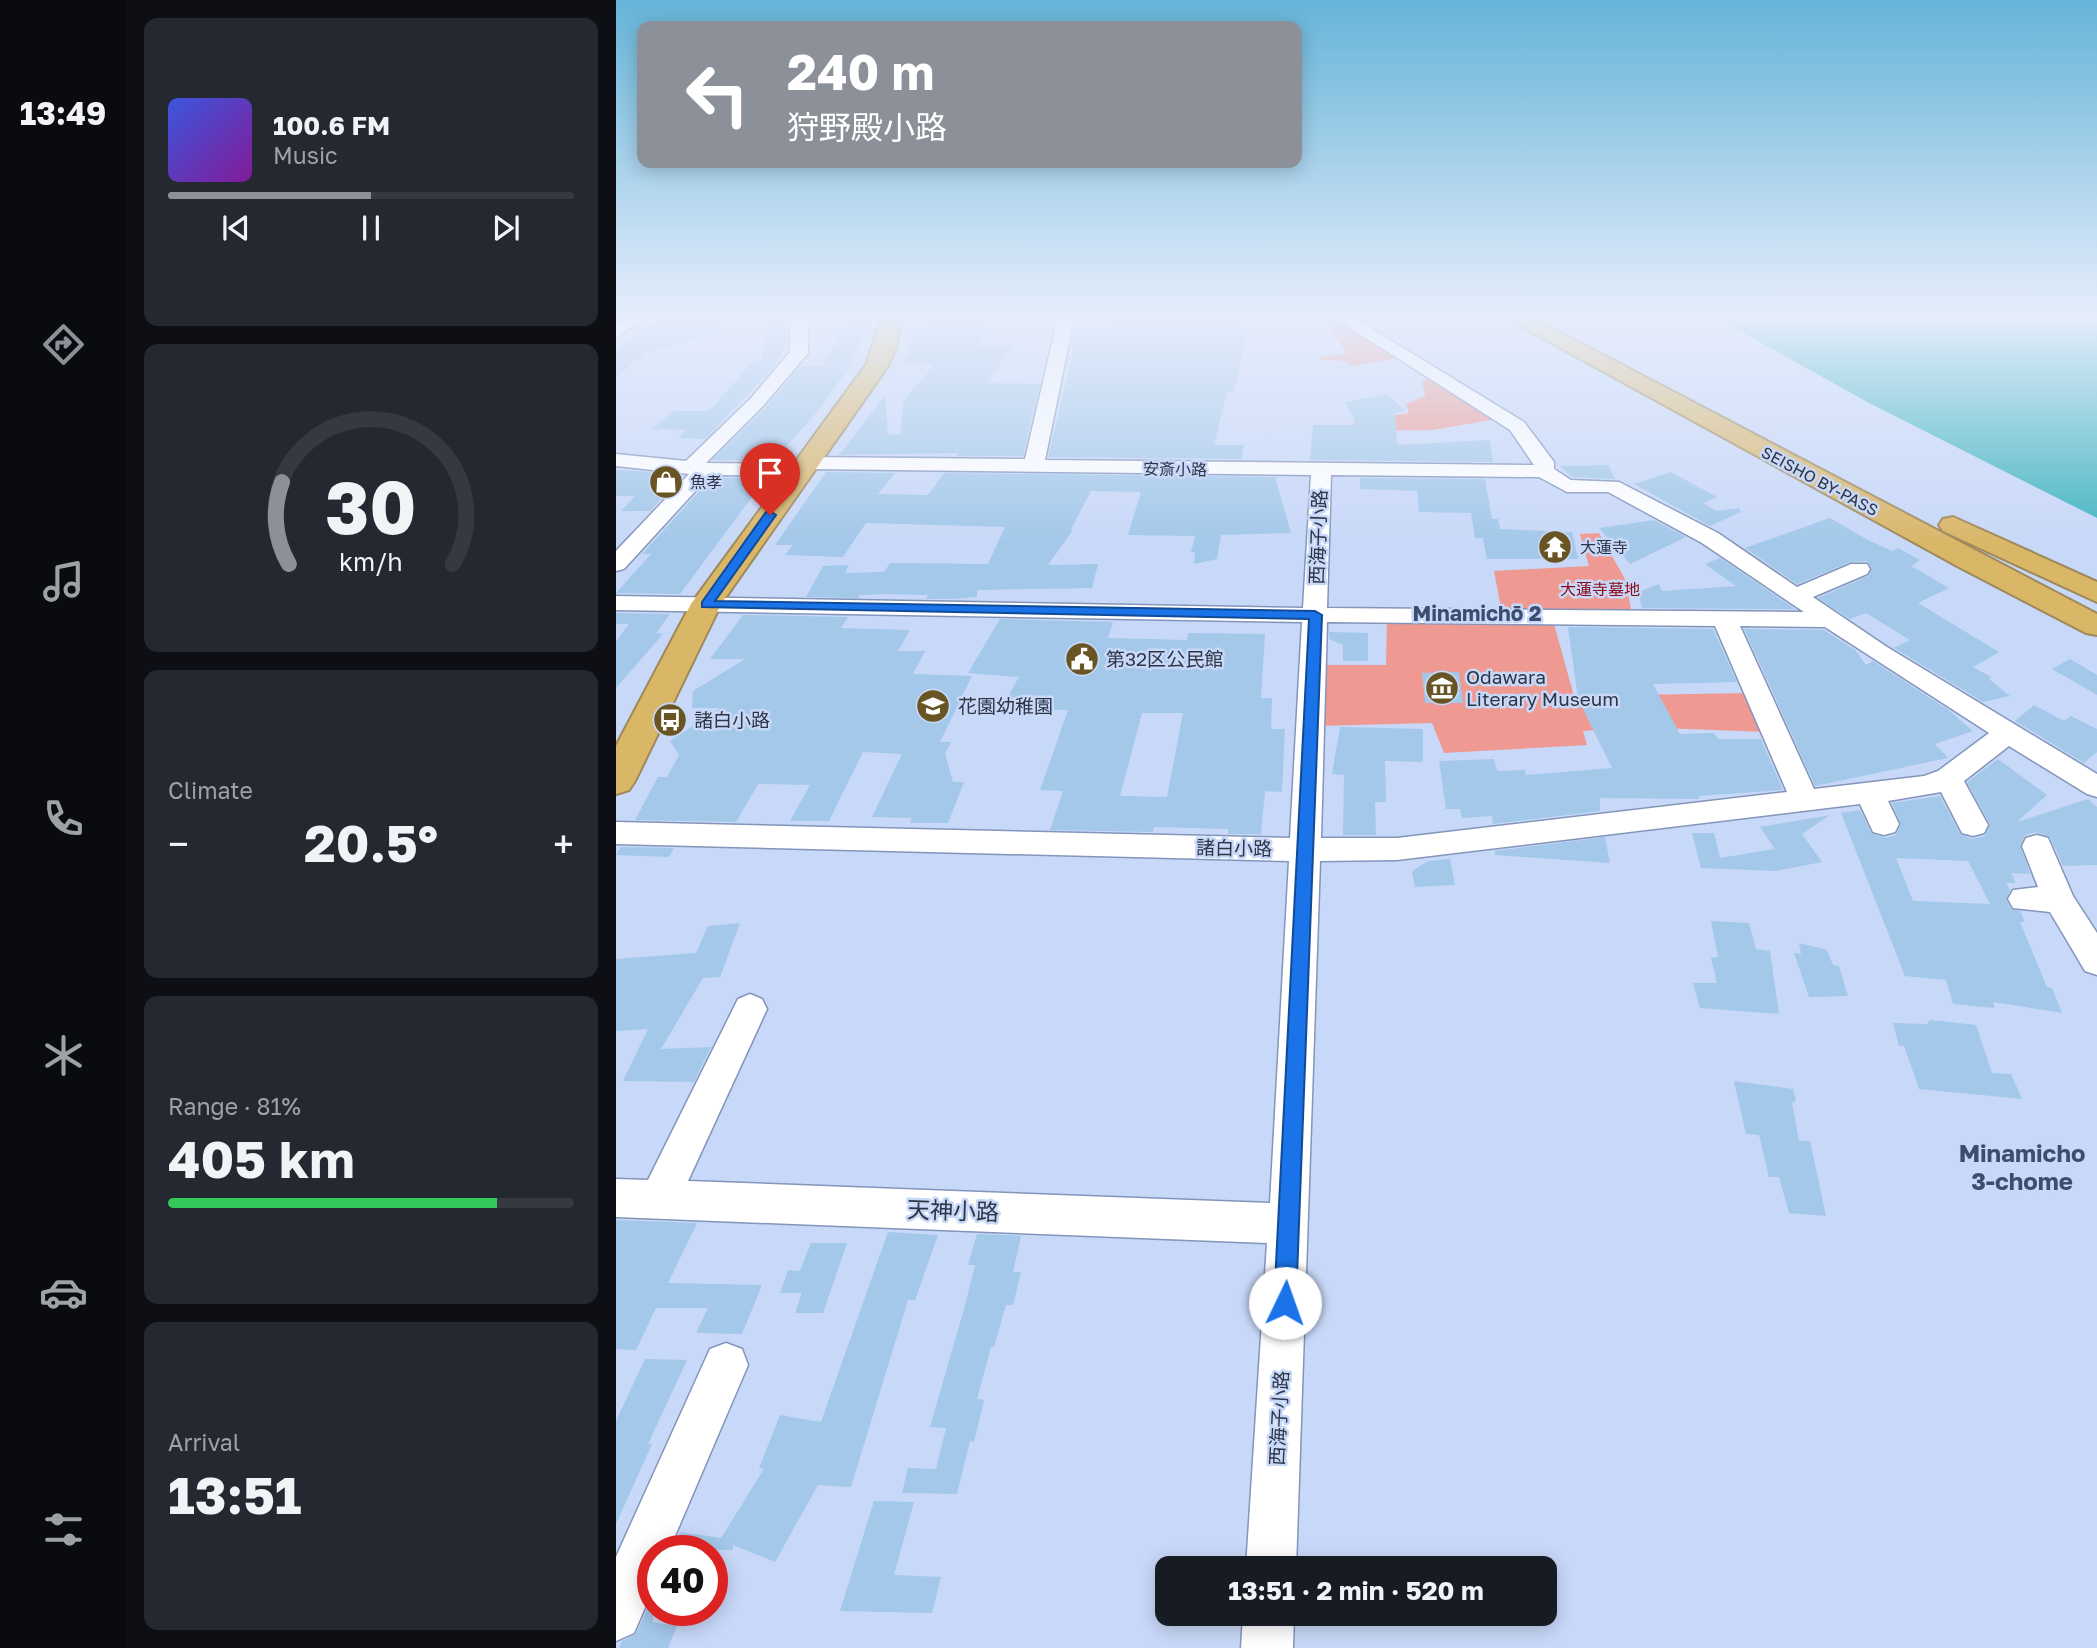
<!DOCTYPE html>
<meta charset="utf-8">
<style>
:root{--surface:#171b24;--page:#242831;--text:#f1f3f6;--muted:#9ea1a6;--line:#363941;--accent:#8c9099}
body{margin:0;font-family:"Golos Text","Noto Sans JP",sans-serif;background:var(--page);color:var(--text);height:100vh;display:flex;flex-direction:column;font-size:26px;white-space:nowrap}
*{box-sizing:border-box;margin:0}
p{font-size:23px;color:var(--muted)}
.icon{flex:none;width:38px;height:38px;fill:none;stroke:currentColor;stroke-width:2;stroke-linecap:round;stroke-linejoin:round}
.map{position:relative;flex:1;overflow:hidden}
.side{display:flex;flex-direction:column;gap:18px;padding:18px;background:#0d0f14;width:490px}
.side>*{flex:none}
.guide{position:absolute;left:21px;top:21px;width:665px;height:147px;border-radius:14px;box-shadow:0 4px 18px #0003;background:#8c9099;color:#fff;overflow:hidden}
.speed{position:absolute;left:21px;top:1535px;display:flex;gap:14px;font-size:35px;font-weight:700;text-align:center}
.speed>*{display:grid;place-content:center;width:91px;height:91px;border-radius:50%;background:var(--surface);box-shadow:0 4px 18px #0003;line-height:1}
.speed .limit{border:10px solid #d22;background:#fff;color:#111}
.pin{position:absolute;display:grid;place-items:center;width:60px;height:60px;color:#fff;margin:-72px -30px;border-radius:50% 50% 50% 0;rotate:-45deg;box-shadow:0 0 7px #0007}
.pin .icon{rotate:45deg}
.me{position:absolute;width:77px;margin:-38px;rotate:3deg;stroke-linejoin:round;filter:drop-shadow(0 0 5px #0008)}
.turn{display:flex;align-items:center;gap:24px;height:147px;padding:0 35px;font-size:32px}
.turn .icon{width:91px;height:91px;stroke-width:2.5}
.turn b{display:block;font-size:49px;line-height:60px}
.big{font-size:52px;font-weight:700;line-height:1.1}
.side .widget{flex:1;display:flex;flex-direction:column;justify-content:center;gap:10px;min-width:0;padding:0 24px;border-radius:14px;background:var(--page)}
.side .dial{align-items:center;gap:0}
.dial svg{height:182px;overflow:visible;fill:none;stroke:var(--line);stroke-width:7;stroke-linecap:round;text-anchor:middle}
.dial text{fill:var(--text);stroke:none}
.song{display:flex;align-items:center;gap:21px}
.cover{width:84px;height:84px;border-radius:10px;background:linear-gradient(135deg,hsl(230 70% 55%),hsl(290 70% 35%))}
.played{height:7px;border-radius:4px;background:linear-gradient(90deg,var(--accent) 50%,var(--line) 50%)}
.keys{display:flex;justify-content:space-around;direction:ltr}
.heat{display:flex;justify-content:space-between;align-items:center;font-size:38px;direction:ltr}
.charge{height:10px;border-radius:5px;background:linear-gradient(90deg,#34c759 81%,var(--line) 0)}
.trip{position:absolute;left:539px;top:1556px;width:402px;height:70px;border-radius:14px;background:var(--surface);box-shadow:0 4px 18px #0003;font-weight:700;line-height:70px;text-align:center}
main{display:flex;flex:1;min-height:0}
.tabs{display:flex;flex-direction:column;width:126px;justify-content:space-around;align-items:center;background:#090b0e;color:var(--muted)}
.tabs .icon{width:49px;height:49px}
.tabs .on{color:var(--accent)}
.tabs b{font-size:32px;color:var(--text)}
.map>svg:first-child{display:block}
.green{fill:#ee9a93}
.water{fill:#42b4c0}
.building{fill:#a3c8e9;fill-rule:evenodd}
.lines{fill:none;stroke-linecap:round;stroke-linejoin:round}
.minor-casing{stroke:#8395bb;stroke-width:3}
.highway-casing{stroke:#9e895b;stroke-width:4}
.minor{fill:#fff;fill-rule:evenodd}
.highway{fill:#dab667;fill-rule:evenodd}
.route{fill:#1a73e8;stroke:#114b97;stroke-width:2}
.labels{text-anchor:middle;stroke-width:5;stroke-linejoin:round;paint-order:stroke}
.far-street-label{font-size:16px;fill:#2e3545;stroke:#c8d8f8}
.far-poi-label{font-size:16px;fill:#2e3545;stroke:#c8d8f8;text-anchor:start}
.far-park-label{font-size:16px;fill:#8a0915;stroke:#c8d8f8}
.street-label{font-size:19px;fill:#2e3545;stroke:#c8d8f8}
.poi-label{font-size:19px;fill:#2e3545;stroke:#c8d8f8;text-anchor:start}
.neighbourhood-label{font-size:21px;font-weight:bold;fill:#3d4d6f;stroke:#c8d8f8}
.near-street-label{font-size:23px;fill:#2e3545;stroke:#c8d8f8}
.near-neighbourhood-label{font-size:24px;font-weight:bold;fill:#3d4d6f;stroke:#c8d8f8}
</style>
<main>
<nav class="tabs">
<b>13:49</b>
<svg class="icon on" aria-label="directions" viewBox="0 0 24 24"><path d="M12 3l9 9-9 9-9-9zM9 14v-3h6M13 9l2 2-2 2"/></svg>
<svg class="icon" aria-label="music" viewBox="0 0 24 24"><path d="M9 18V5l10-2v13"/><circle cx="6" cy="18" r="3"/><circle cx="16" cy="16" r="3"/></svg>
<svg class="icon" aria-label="phone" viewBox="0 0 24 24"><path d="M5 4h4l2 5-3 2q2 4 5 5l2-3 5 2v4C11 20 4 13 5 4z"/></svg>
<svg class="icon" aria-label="climate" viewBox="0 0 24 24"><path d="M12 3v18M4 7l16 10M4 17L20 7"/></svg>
<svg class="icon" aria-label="car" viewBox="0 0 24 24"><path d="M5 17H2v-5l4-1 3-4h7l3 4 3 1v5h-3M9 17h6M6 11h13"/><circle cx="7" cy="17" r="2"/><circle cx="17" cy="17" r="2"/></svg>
<svg class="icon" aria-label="filters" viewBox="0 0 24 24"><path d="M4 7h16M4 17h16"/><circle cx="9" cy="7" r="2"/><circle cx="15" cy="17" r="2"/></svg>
</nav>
<section class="side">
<div class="widget">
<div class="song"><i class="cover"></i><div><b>100.6 FM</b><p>Music</p></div></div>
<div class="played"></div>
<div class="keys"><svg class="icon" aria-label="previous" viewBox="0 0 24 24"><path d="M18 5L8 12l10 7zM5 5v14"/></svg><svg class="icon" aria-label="pause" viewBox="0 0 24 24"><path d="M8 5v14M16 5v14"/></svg><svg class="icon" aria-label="next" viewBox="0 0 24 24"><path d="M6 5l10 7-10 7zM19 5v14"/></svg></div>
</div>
<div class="widget dial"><svg viewBox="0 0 100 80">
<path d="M14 69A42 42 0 1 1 86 69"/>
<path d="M14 69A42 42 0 0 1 11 33" stroke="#8c9099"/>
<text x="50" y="56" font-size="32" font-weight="700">30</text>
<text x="50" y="72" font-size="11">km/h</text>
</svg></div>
<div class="widget"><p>Climate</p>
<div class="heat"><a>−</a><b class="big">20.5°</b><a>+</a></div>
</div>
<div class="widget"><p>Range · 81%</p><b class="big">405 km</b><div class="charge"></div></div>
<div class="widget"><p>Arrival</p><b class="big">13:51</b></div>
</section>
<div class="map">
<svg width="1481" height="1648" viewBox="0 0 1481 1648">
<rect width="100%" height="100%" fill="#c8d8f8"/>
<!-- green -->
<g class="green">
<path d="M702 313H712L784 358 736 366 729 361 705 360 703 357 731 353Z"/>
<path d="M818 377 881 419 817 430 740 431 738 422 793 413 790 404 809 396 806 381Z"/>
<path d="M983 533 1009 579 1016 614 886 613 878 571 973 566 964 534Z"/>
<path d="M771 618 938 624 958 696 1133 693 1151 732 1018 727 967 731 971 745 828 753 816 723 702 726 705 665H770Z"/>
</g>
<!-- water -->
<path class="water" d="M1092 313H1481V518L1253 403Z"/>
<!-- building -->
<g class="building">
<path d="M49 313H119L94 335 29 353 0 377V351Z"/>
<path d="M233 313H261L237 356H241L206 406 158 461 96 460 149 408 184 366H207Z"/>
<path d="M377 313 363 345H397L371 383 424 384 407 456H340L342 453 223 455 269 395 272 434 284 435 288 400 319 364H286L295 351H290L312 316Z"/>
<path d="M518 313H630L629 343 618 392H611L598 445H628L625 459 432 457 458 348H455L459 328H493L495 315Z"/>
<path d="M172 316V341L159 366 89 439 62 438 71 430 37 429 57 411H93L136 363H144L155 318Z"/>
<path d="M771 394 789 411 779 413 781 445 874 440 877 462 694 460 697 425H741L729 402Z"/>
<path d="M992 465 999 479 956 477 944 466Z"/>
<path d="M0 470 24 471 67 476 34 511H5L19 496H0Z"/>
<path d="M210 472 279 473 262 494 312 495 328 473 659 477 675 533 605 535 601 559 578 564 579 552H575L579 536 512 535 525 492 475 491 455 529 457 530 432 565 482 564 476 588 361 590V597L337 599H310L312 595 268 594 244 595 242 598 190 597 207 566 233 565 229 573 268 572 274 563 372 564 389 527 250 523 227 557 169 555 177 545H159Z"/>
<path d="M1055 472 1101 497 1087 503 1101 511 1123 508 1125 512 1094 526 1018 484Z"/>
<path d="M95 478H150L64 594 0 593 35 554H26Z"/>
<path d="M744 478 869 479 876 519H882L884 529 956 532 962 559H871L867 538H859L855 513 803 512 801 491 744 489Z"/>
<path d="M1214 518 1252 540 1276 551 1282 548 1304 560 1295 566 1333 588 1302 603 1383 652 1357 667 1375 677 1373 679 1394 696 1367 702 1278 648 1294 640 1250 613 1234 619 1202 598 1252 576 1256 568 1251 561 1234 562 1181 584 1129 548Z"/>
<path d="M1038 520 1070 537 1014 564 983 528Z"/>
<path d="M1104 558 1179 609 1026 608 1022 592 1043 584 1046 591 1120 586 1089 564Z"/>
<path d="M0 613 54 614 40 633 47 634 0 688V641L13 624H0Z"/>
<path d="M127 615 232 617 225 628 294 630 282 651H309L297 674 356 676 324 742H335L329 754 337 782H348L332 823H294L296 818 256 817 286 754 247 752 213 821H174L194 785 142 784 120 822 19 820 42 777H51L63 755 54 741 104 708H76L77 691 129 659H94Z"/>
<path d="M384 619 497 622 492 638 571 640 572 633 649 634 645 698H656L655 729H669L666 792 649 791 645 834H612V829L538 827 537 832 434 830 447 791 424 790 452 710 385 708 403 677 352 673ZM526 713H567L551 797 504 796Z"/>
<path d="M952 627 1097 629 1121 682 1037 684 1064 734 1098 733 1102 739H1145L1167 790 1083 796V799L984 798V811L877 824 876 816 846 818 844 809H830L823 761 878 759 881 771 909 770 910 775 996 768 962 699Z"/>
<path d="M1128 629 1208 630 1239 650 1250 665 1257 661 1331 709 1357 731 1319 744 1332 758 1199 786Z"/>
<path d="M713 632 752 633V661H727V645L713 639Z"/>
<path d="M1454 659 1481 675V695L1436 669Z"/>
<path d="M843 672 847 703H809L806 673Z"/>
<path d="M1418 705 1448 721 1455 716 1481 729V752L1468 763 1399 721Z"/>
<path d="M724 727 807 729V762L769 761 770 802H759L760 835H727L728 775 716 774Z"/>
<path d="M1382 759 1431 795 1401 822 1472 799 1481 807V865L1447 866 1434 837 1420 832 1409 835 1404 845 1414 874 1395 873 1400 883H1390L1394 890 1390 900 1395 909 1404 911 1409 922H1404L1431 987 1436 988 1446 1013 1377 1002 1379 1008 1337 1004 1330 980 1289 976 1225 813 1244 810 1255 833 1269 838 1280 835 1285 825 1276 803 1324 796 1344 834 1356 839 1369 836 1374 824 1351 782ZM1280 858 1352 861 1374 904 1297 901Z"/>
<path d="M1214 815 1186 834 1206 862 1160 871 1085 868 1076 833H1098L1104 858 1159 849 1144 827Z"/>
<path d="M989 837 994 863 879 855V851Z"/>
<path d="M5 847 58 848 53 857 0 855Z"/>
<path d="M834 859 839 885 799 887 796 871 812 861Z"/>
<path d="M1095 921 1133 923 1140 949 1154 951 1163 1014 1084 1008 1077 983H1101L1095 958 1102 957Z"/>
<path d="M124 923 104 977 87 978 45 1049 95 1047 78 1082 7 1081 32 1029 0 1031V959L80 953 92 926Z"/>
<path d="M1183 943 1211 950 1217 965 1223 966 1232 996 1193 997 1178 953 1185 954Z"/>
<path d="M1314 1020 1360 1025 1376 1073 1395 1074 1406 1099 1303 1089 1288 1046H1283L1277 1023 1311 1024Z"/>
<path d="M1118 1081 1177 1089 1180 1101 1176 1103 1183 1141H1194L1210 1216 1173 1213 1163 1177H1153L1143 1135 1130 1134Z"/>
<path d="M0 1220 81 1223 52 1283 146 1285 126 1334 80 1333 92 1308H40L20 1350 0 1349Z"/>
<path d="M272 1232 322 1235 299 1300H292L235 1487 202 1485 159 1562 117 1545V1550H56L64 1532 105 1538 148 1469 143 1468 164 1415 205 1422Z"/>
<path d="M361 1234 405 1236 397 1272H405L397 1305H390L378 1347H375L361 1399 368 1400 358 1442 354 1441 341 1494 286 1493 292 1468 320 1469 330 1428 314 1427 348 1309 359 1265H352Z"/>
<path d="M195 1243H231L207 1313H179L186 1293H164L172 1270 184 1271Z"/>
<path d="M29 1359 71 1360 32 1444H36L0 1524V1421Z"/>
<path d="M258 1501 298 1502 278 1575 325 1577 316 1613 224 1611Z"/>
<path d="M37 1596V1622L61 1626 52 1648H3L6 1641 20 1634Z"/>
</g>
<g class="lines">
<!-- minor casing -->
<g class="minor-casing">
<g id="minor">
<path d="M17 313H35L0 338V325Z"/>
<path d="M175 313H191L192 353 147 406 90 463 181 464 183 459 190 457 409 459 443 313H459L429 460 918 465 894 430 711 313H730L908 422 938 462V469L955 480 1003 482 1102 533 1181 587 1235 564H1251L1254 569 1251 574 1197 597 1271 647 1481 774V797L1471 794 1393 746 1348 781 1372 825 1368 833 1357 836 1346 833 1325 792 1272 801 1283 824 1279 832 1268 835 1257 832 1244 804 781 860 704 861 680 1568H630L651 1243 0 1217V1179L32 1180 122 999 134 994 146 999 151 1009 72 1181 654 1203 673 861 0 844V822L674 838 686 622 0 610V596L687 608 695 475 195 469 193 474 186 476 94 475 8 569 0 571V551L73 474 0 466V454L70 461 135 398 174 352ZM715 475 923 477 951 492H992L1086 543 1188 612 711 608ZM711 622 1099 626 1171 792 781 838H705ZM1124 626 1209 627 1373 733 1322 771 1308 776 1198 789Z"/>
<path d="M270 313H309C301 320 282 321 271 318Z"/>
<path d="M1421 835 1432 838 1457 896 1481 933V975L1469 971 1434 912 1397 908 1392 899 1397 890 1422 887 1406 846 1410 838Z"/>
<path d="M110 1343 126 1349 132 1365 53 1550H37V1589L18 1633 0 1641V1557L94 1349Z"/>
<path d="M627 1614H678L677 1648H625Z"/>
</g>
</g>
<!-- highway casing -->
<g class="highway-casing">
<g id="highway">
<path d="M267 313H287L280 348 272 366 105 604 19 781 13 790 0 794V746L75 604 250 365Z"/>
<path d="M881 313H907L1481 614V635L1470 633 1343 567Z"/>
<path d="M1337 517 1481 582V602L1327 531 1323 525 1327 519Z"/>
</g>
</g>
<!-- minor -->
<use href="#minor" class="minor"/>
<!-- highway -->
<use href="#highway" class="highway"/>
</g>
<!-- sky -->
<linearGradient id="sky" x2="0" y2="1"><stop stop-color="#65b4d8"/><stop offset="0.58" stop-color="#e6edfc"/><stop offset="1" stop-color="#e6edfc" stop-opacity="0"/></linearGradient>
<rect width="1481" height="544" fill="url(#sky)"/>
<!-- route -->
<path class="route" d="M154 511 160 515 99 601 699 611 706 615 680 1303 677 1311 669 1315 661 1311 658 1303 693 619 86 607V602L150 512Z"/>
<!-- icons -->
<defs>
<g id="shop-disc" transform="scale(1.75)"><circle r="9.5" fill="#695423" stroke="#c8d8f8"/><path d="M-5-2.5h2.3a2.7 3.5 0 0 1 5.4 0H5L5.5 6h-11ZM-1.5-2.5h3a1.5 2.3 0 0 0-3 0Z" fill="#fff"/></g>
<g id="temple-disc" transform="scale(1.75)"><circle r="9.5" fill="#695423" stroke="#c8d8f8"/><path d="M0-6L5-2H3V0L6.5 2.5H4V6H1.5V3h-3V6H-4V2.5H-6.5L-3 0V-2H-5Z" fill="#fff"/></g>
<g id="civic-disc" transform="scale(1.75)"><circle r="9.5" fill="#695423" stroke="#c8d8f8"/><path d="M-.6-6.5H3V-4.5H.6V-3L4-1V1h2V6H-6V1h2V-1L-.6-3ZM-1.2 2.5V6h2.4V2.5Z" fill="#fff"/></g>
<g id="museum-disc" transform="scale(1.75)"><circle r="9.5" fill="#695423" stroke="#c8d8f8"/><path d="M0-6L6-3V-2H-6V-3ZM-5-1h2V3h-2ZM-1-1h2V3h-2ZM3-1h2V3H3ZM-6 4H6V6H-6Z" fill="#fff"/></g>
<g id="school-disc" transform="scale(1.75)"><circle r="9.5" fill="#695423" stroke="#c8d8f8"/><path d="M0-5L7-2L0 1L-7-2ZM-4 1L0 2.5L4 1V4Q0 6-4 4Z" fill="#fff"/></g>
<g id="bus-disc" transform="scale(1.75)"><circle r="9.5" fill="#695423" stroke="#c8d8f8"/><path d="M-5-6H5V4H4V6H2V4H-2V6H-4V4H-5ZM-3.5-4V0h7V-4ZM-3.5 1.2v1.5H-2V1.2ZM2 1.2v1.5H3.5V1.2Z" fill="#fff"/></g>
</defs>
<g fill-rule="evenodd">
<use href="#shop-disc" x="50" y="482"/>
<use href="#temple-disc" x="939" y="547"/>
<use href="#civic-disc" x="466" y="659"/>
<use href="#museum-disc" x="826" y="688"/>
<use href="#school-disc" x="317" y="706"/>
<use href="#bus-disc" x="54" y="720"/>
</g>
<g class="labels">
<!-- far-street labels -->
<g class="far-street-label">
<text transform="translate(559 469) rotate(1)" y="6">安斎小路</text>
<text transform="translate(1204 481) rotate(28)" y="6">SEISHO BY-PASS</text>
</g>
<!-- far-poi labels -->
<g class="far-poi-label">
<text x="74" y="488">魚孝</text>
<text x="964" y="553">大蓮寺</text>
</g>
<!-- far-park labels -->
<g class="far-park-label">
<text x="984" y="595">大蓮寺墓地</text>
</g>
<!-- street labels -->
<g class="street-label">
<text transform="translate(702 537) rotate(-88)" y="7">西海子小路</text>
<text transform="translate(618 848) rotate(1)" y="7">諸白小路</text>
<text transform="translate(663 1418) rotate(-87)" y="7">西海子小路</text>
</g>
<!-- poi labels -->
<g class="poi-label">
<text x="490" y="666">第32区公民館</text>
<text x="850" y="684">Odawara<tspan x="850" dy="22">Literary Museum</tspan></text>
<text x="342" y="713">花園幼稚園</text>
<text x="78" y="727">諸白小路</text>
</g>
<!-- neighbourhood labels -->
<g class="neighbourhood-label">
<text x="861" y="621">Minamichō 2</text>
</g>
<!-- near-street labels -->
<g class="near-street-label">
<text transform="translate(337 1211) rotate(2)" y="8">天神小路</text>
</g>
<!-- near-neighbourhood labels -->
<g class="near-neighbourhood-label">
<text x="1406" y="1162">Minamicho<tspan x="1406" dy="28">3-chome</tspan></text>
</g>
</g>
</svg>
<div class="speed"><div class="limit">40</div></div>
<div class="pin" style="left:154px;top:515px;background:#d93025"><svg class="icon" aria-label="arrive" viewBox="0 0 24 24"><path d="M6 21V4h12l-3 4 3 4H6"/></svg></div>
<svg class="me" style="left:669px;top:1303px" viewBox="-20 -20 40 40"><circle r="19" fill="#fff"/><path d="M0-13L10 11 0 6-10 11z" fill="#1a73e8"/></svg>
<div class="trip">13:51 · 2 min · 520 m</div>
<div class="guide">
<div class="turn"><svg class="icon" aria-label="left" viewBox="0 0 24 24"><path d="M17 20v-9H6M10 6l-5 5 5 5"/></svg><div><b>240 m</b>狩野殿小路</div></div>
</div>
</div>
</main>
